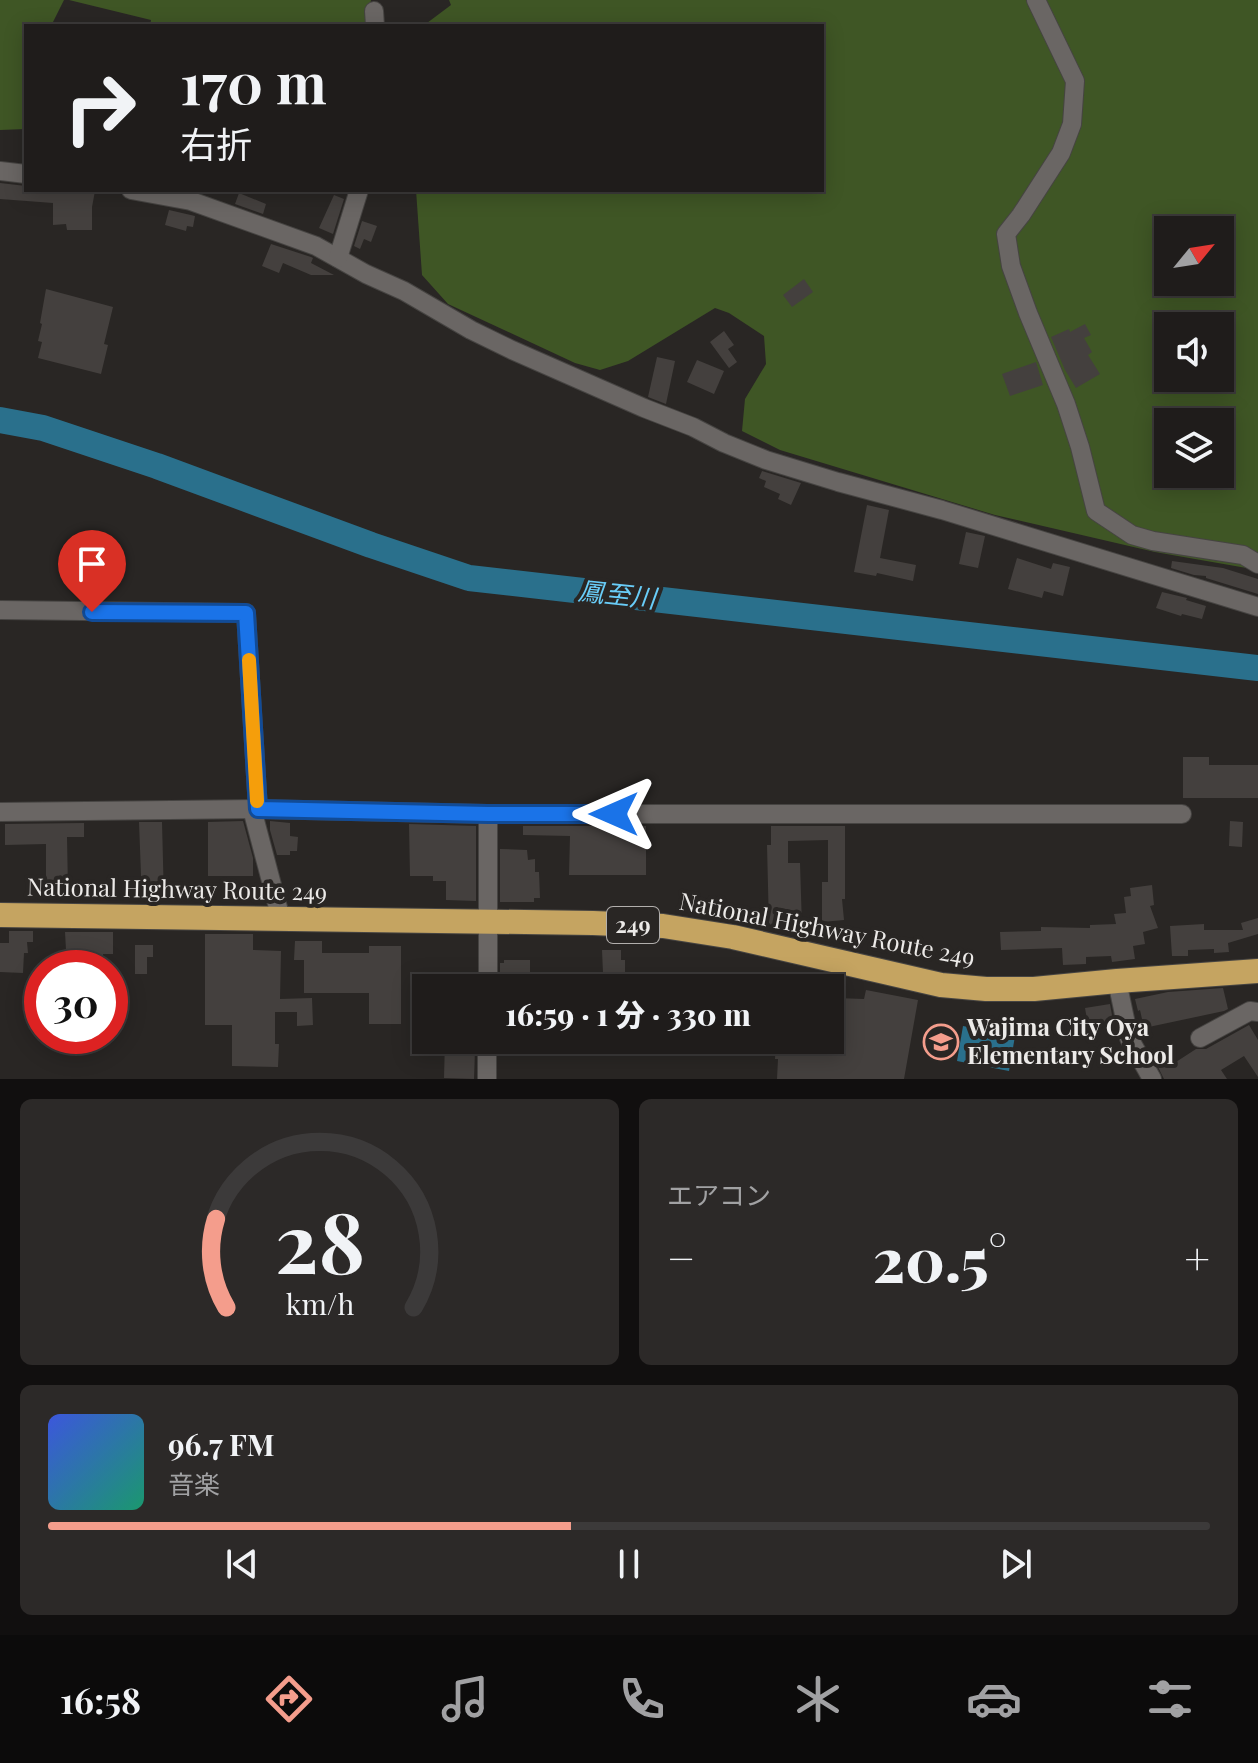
<!DOCTYPE html>
<html lang="ja">
<meta charset="utf-8">
<style>
:root{--surface:#1f1c1b;--page:#2c2928;--text:#f1f3f6;--muted:#a1a1a3;--line:#3c3a3a;--accent:#f49d8c}
body{margin:0;font-family:"Playfair Display","Noto Sans JP",serif;background:var(--page);color:var(--text);height:100vh;display:flex;flex-direction:column;font-size:30px;white-space:nowrap}
*{box-sizing:border-box;margin:0}
p{font-size:26px;color:var(--muted)}
.icon{flex:none;width:44px;height:44px;fill:none;stroke:currentColor;stroke-width:2;stroke-linecap:round;stroke-linejoin:round}
.map{position:relative;height:1079px;overflow:hidden}
.sheet{display:flex;flex-direction:column;gap:20px;padding:20px;background:#110f0f;flex:1}
.sheet>*{flex:none}
.banner{position:absolute;left:24px;top:24px;width:800px;height:168px;border-radius:0px;box-shadow:0 4px 20px #0003,0 0 0 2px var(--line);background:#1f1c1b;color:var(--text);overflow:hidden}
.needle{width:52px;rotate:60deg}
.fabs{position:absolute;left:1154px;top:216px;display:grid;gap:16px}
.fabs a{display:grid;place-items:center;width:80px;height:80px;border-radius:0px;background:var(--surface);box-shadow:0 4px 20px #0003,0 0 0 2px var(--line);font-size:40px}
.speed{position:absolute;left:24px;top:950px;display:flex;gap:16px;font-size:40px;font-weight:700;text-align:center}
.speed>*{display:grid;place-content:center;width:104px;height:104px;border-radius:50%;background:var(--surface);box-shadow:0 4px 20px #0003,0 0 0 2px var(--line);line-height:1}
.speed .limit{border:12px solid #d22;background:#fff;color:#111}
.pin{position:absolute;display:grid;place-items:center;width:68px;height:68px;color:#fff;margin:-82px -34px;border-radius:50% 50% 50% 0;rotate:-45deg;box-shadow:0 0 8px #0007}
.pin .icon{rotate:45deg}
.me{position:absolute;width:88px;margin:-44px;rotate:270deg;stroke-linejoin:round;filter:drop-shadow(0 0 6px #0008)}
.turn{display:flex;align-items:center;gap:28px;height:168px;padding:0 24px;font-size:36px}
.turn .icon{width:104px;height:104px;stroke-width:2.5}
.turn b{display:block;font-size:56px;line-height:68px}
.big{font-size:60px;font-weight:800;line-height:1.1}
.sheet .card{flex:1;display:flex;flex-direction:column;justify-content:center;gap:12px;min-width:0;padding:0 28px;border-radius:12px;background:var(--page)}
.sheet .dial{align-items:center;gap:0}
.dial svg{height:208px;overflow:visible;fill:none;stroke:var(--line);stroke-width:7;stroke-linecap:round;text-anchor:middle}
.dial text{fill:var(--text);stroke:none}
.song{display:flex;align-items:center;gap:24px}
.cover{width:96px;height:96px;border-radius:12px;background:linear-gradient(135deg,hsl(230 70% 55%),hsl(160 70% 35%))}
.played{height:8px;border-radius:4px;background:linear-gradient(90deg,var(--accent) 45%,var(--line) 45%)}
.keys{display:flex;justify-content:space-around;direction:ltr}
.heat{display:flex;justify-content:space-between;align-items:center;font-size:44px;direction:ltr}
.sheet .tiles{flex:1;display:grid;gap:20px;grid-template-columns:1fr 1fr}
.card:last-child{grid-column:span 2}
.trip{position:absolute;left:412px;top:974px;width:432px;height:80px;border-radius:0px;background:var(--surface);box-shadow:0 4px 20px #0003,0 0 0 2px var(--line);font-weight:800;line-height:80px;text-align:center}
.tabs{display:flex;height:128px;justify-content:space-around;align-items:center;background:#0c0b0b;color:var(--muted)}
.tabs .icon{width:56px;height:56px}
.tabs .selected{color:var(--accent)}
.tabs b{font-size:36px;color:var(--text)}
.map>svg:first-child{display:block}
.green{fill:#3f5625;fill-rule:evenodd}
.water{fill:#2a708c}
.lines{fill:none;stroke-linecap:round;stroke-linejoin:round}
.river{stroke:#2a708c;stroke-width:26}
.building{fill:#44403e}
.minor-casing{stroke:#464442;stroke-width:20}
.highway-casing{stroke:#464442;stroke-width:26}
.minor{stroke:#6a6664;stroke-width:18}
.highway{stroke:#c5a461;stroke-width:24}
.route-casing{stroke:#114b97;stroke-width:20}
.route{stroke:#1a73e8;stroke-width:14}
.slow{stroke:#f59e0b;stroke-width:14}
.labels{text-anchor:middle;stroke-width:8;stroke-linejoin:round;paint-order:stroke}
.shield{fill:#292624;stroke:#b2afad;stroke-width:2}
.shield-label{font-size:22px;font-weight:bold;fill:#eceae8}
.street-label{font-size:24px;fill:#eceae8;stroke:#292624}
.poi-label{font-size:24px;font-weight:bold;fill:#eceae8;stroke:#292624;text-anchor:start}
.water-label{font-size:26px;font-style:italic;fill:#69cdf8;stroke:#292624}
</style>
<div class="map">
<svg width="1258" height="1079" viewBox="0 0 1258 1079">
<rect width="100%" height="100%" fill="#292624"/>
<!-- green -->
<g class="green">
<path d="M0 0H64L51 26H26V129L0 130Z"/>
<path d="M69 0H371L366 26H150L151 20Z"/>
<path d="M449 0H1258V570L1155 552 995 515 780 450 742 431 745 399 766 364 764 336 729 313 715 308 628 361 600 370 575 363 448 304 422 275 416 190H822V26H423L451 5ZM1168 230H1220V282H1168ZM1168 326H1220V378H1168ZM1168 422H1220V474H1168Z"/>
</g>
<!-- water -->
<path class="water" d="M963 1026 1015 1036 1009 1071 957 1061Z"/>
<g class="lines">
<!-- river -->
<path class="river" d="M0 420 43 428 157 466 371 545 469 578 1258 668"/>
</g>
<!-- building -->
<g class="building">
<path d="M0 183 26 186V190L95 191 92 207V230H67L66 224 53 225V203L0 199Z"/>
<path d="M239 193 266 204 263 214 235 204Z"/>
<path d="M334 195 344 199 333 234 319 228Z"/>
<path d="M169 210 195 216 193 227 187 226 186 231 165 225Z"/>
<path d="M362 221 377 226 371 242 364 239 360 249 354 246Z"/>
<path d="M271 244 311 257 313 258 311 263 334 275H311L283 263 279 273 262 266Z"/>
<path d="M804 279 813 292 792 307 783 295Z"/>
<path d="M46 289 113 307 104 344 108 345 101 374 38 358 42 342 38 341 42 324 40 323Z"/>
<path d="M1085 324 1091 335 1084 338 1092 352 1088 355 1100 374 1076 388 1065 370 1051 337 1069 329 1070 332Z"/>
<path d="M724 331 734 345 728 349 737 362 729 368 710 342Z"/>
<path d="M657 357 675 361 666 404 648 397Z"/>
<path d="M697 360 724 371 714 394 687 382Z"/>
<path d="M1036 362 1043 385 1010 396 1002 374Z"/>
<path d="M762 471 801 483 791 505 778 499 780 494 764 487 766 481 759 478Z"/>
<path d="M867 505 889 510 880 558 916 565 913 581 877 573 876 576 854 572Z"/>
<path d="M966 532 985 536 978 568 959 564Z"/>
<path d="M1017 558 1051 569 1053 563 1070 567 1063 596 1044 591 1042 598 1008 589Z"/>
<path d="M1172 561 1223 568 1258 579V594L1206 578V576L1194 575 1171 568Z"/>
<path d="M1162 592 1187 598 1186 600 1206 606 1202 619 1182 614 1181 616 1156 608Z"/>
<path d="M1183 757H1209V765H1258V798H1183Z"/>
<path d="M243 821 253 858V876H208V822Z"/>
<path d="M270 821 290 823V836L298 837 297 851H290V855H277L270 830Z"/>
<path d="M1230 821 1243 822 1242 847 1229 846Z"/>
<path d="M139 822H162L164 901H142Z"/>
<path d="M84 823V837H67L68 890H46V844L5 845V824Z"/>
<path d="M409 824 476 826V901L446 900V881H433V876H410Z"/>
<path d="M523 826H646V875H569L570 836 523 835Z"/>
<path d="M771 826H845V899H842L844 920 822 922V882H828V840L788 841V863H800L802 927H769L767 845H771Z"/>
<path d="M500 849 527 850 528 860 535 859V872H539L540 898H534V902H500Z"/>
<path d="M1152 885 1154 905 1150 906 1158 928 1143 932 1145 944 1133 946 1135 959 1112 962 1111 956 1086 957V964L1063 965 1062 948 1001 950 1000 932 1041 931V927L1090 928V925L1116 924 1114 914 1126 913 1124 897 1131 896 1130 888Z"/>
<path d="M1258 918V934L1228 943 1229 952 1214 953V949L1188 950V956H1172L1170 926 1204 924V930H1243L1241 923Z"/>
<path d="M9 931H33V942H27L28 953H24L23 973 0 972V943H9Z"/>
<path d="M65 932H113V954H103V968H67Z"/>
<path d="M205 934H253V950L281 951 280 999 312 998 313 1025 297 1026V1012H275V1044H279L278 1067 232 1066V1025H205Z"/>
<path d="M295 941H322V953H369V946H401V1024H369V993H304V960H294Z"/>
<path d="M135 945H153V957H147V974H135Z"/>
<path d="M602 950H621V960H625V988H500V963H504V960H530V973H603Z"/>
<path d="M1223 988 1228 1009 1224 1011 1144 1028 1140 1010 1138 1011 1135 999 1168 992Z"/>
<path d="M866 990 918 1000 904 1079H777L778 1059H775L776 1040H830V1010H835L836 998 864 999Z"/>
<path d="M1110 1004 1113 1021 1088 1025 1085 1008Z"/>
<path d="M1249 1025 1258 1040V1077L1244 1056 1221 1070 1227 1079H1164L1153 1057 1169 1050 1176 1062 1196 1049H1206Z"/>
<path d="M445 1040H471L470 1050H475L474 1079 444 1078Z"/>
</g>
<g class="lines">
<!-- minor casing -->
<g class="minor-casing">
<g id="minor">
<path d="M1036 0 1075 81 1072 124 1061 153 1021 215 1006 234 1011 266 1028 313 1066 404 1080 447 1096 511 1132 535 1153 541 1243 555 1258 564"/>
<path d="M374 11 375 26"/>
<path d="M0 171 26 174"/>
<path d="M131 190 191 201 316 246 366 274 404 291 471 330 512 350 644 408 693 427 724 443 766 460 838 482 942 510 1258 607"/>
<path d="M338 258 359 190"/>
<path d="M0 610 246 613 258 809"/>
<path d="M252 809 281 919"/>
<path d="M0 812 258 809 488 814H1182"/>
<path d="M488 814V988"/>
<path d="M1117 981 1129 1038 1152 1079"/>
<path d="M1200 1038 1250 1011 1258 1012"/>
<path d="M487 1079V1040"/>
</g>
</g>
<!-- highway casing -->
<g class="highway-casing">
<path id="highway" d="M0 915 593 923 663 926 733 937 941 985 986 989H1034L1117 981 1258 971"/>
</g>
<!-- minor -->
<use href="#minor" class="minor"/>
<!-- highway -->
<use href="#highway" class="highway"/>
</g>
<g class="lines">
<!-- route casing -->
<g class="route-casing">
<path id="route" d="M92 612 246 613 258 809 488 814H614"/>
</g>
<!-- route -->
<use href="#route" class="route"/>
<!-- slow -->
<path class="slow" d="M249 660 257 801"/>
</g>
<!-- icons -->
<defs>
<g id="school-ring" transform="scale(1.8)"><circle r="9.5" fill="#292624" stroke="#f49d8c" stroke-width="1.5"/><path d="M0-5L7-2L0 1L-7-2ZM-4 1L0 2.5L4 1V4Q0 6-4 4Z" fill="#f49d8c"/></g>
</defs>
<g fill-rule="evenodd">
<use href="#school-ring" x="941" y="1042"/>
</g>
<g class="labels">
<!-- shield labels -->
<rect class="shield" x="607" y="907" width="52" height="36" rx="6"/>
<g class="shield-label">
<text x="633" y="933">249</text>
</g>
<!-- street labels -->
<g class="street-label">
<text transform="translate(177 890) rotate(1)" y="8">National Highway Route 249</text>
<text transform="translate(827 930) rotate(11)" y="8">National Highway Route 249</text>
</g>
<!-- poi labels -->
<g class="poi-label">
<text x="967" y="1036">Wajima City Oya<tspan x="967" dy="28">Elementary School</tspan></text>
</g>
<!-- water labels -->
<g class="water-label">
<text transform="translate(617 595) rotate(6)" y="9">鳳至川</text>
</g>
</g>
</svg>
<div class="fabs">
<a><svg class="needle" viewBox="-14 -14 28 28"><path d="M0-13l5 13h-10z" fill="#e53935"/><path d="M0 13l5-13h-10z" fill="#a1a1a3"/></svg></a>
<a><svg class="icon" aria-label="sound" viewBox="0 0 24 24"><path d="M4 9h4l5-4v14l-5-4H4zM17 9q2 3 0 6"/></svg></a>
<a><svg class="icon" aria-label="layers" viewBox="0 0 24 24"><path d="M12 4l9 5-9 5-9-5zM3 14l9 5 9-5"/></svg></a>
</div>
<div class="speed"><div class="limit">30</div></div>
<div class="pin" style="left:92px;top:612px;background:#d93025"><svg class="icon" aria-label="arrive" viewBox="0 0 24 24"><path d="M6 21V4h12l-3 4 3 4H6"/></svg></div>
<svg class="me" style="left:614px;top:814px" viewBox="-20 -20 40 40"><path d="M0-17L14 15 0 8-14 15z" fill="#1a73e8" stroke="#fff" stroke-width="4"/></svg>
<div class="trip">16:59 · 1 分 · 330 m</div>
<div class="banner">
<div class="turn"><svg class="icon" aria-label="right" viewBox="0 0 24 24"><path d="M7 20v-9h11M14 6l5 5-5 5"/></svg><div><b>170 m</b>右折</div></div>
</div>
</div>
<section class="sheet">
<div class="tiles">
<div class="card dial"><svg viewBox="0 0 100 80">
<path d="M14 69A42 42 0 1 1 86 69"/>
<path d="M14 69A42 42 0 0 1 10 35" stroke="#f49d8c"/>
<text x="50" y="56" font-size="32" font-weight="700">28</text>
<text x="50" y="72" font-size="11">km/h</text>
</svg></div>
<div class="card"><p>エアコン</p>
<div class="heat"><a>−</a><b class="big">20.5°</b><a>+</a></div>
</div>
<div class="card">
<div class="song"><i class="cover"></i><div><b>96.7 FM</b><p>音楽</p></div></div>
<div class="played"></div>
<div class="keys"><svg class="icon" aria-label="previous" viewBox="0 0 24 24"><path d="M18 5L8 12l10 7zM5 5v14"/></svg><svg class="icon" aria-label="pause" viewBox="0 0 24 24"><path d="M8 5v14M16 5v14"/></svg><svg class="icon" aria-label="next" viewBox="0 0 24 24"><path d="M6 5l10 7-10 7zM19 5v14"/></svg></div>
</div>
</div>
</section>
<nav class="tabs">
<b>16:58</b>
<svg class="icon selected" aria-label="directions" viewBox="0 0 24 24"><path d="M12 3l9 9-9 9-9-9zM9 14v-3h6M13 9l2 2-2 2"/></svg>
<svg class="icon" aria-label="music" viewBox="0 0 24 24"><path d="M9 18V5l10-2v13"/><circle cx="6" cy="18" r="3"/><circle cx="16" cy="16" r="3"/></svg>
<svg class="icon" aria-label="phone" viewBox="0 0 24 24"><path d="M5 4h4l2 5-3 2q2 4 5 5l2-3 5 2v4C11 20 4 13 5 4z"/></svg>
<svg class="icon" aria-label="climate" viewBox="0 0 24 24"><path d="M12 3v18M4 7l16 10M4 17L20 7"/></svg>
<svg class="icon" aria-label="car" viewBox="0 0 24 24"><path d="M5 17H2v-5l4-1 3-4h7l3 4 3 1v5h-3M9 17h6M6 11h13"/><circle cx="7" cy="17" r="2"/><circle cx="17" cy="17" r="2"/></svg>
<svg class="icon" aria-label="filters" viewBox="0 0 24 24"><path d="M4 7h16M4 17h16"/><circle cx="9" cy="7" r="2"/><circle cx="15" cy="17" r="2"/></svg>
</nav>
